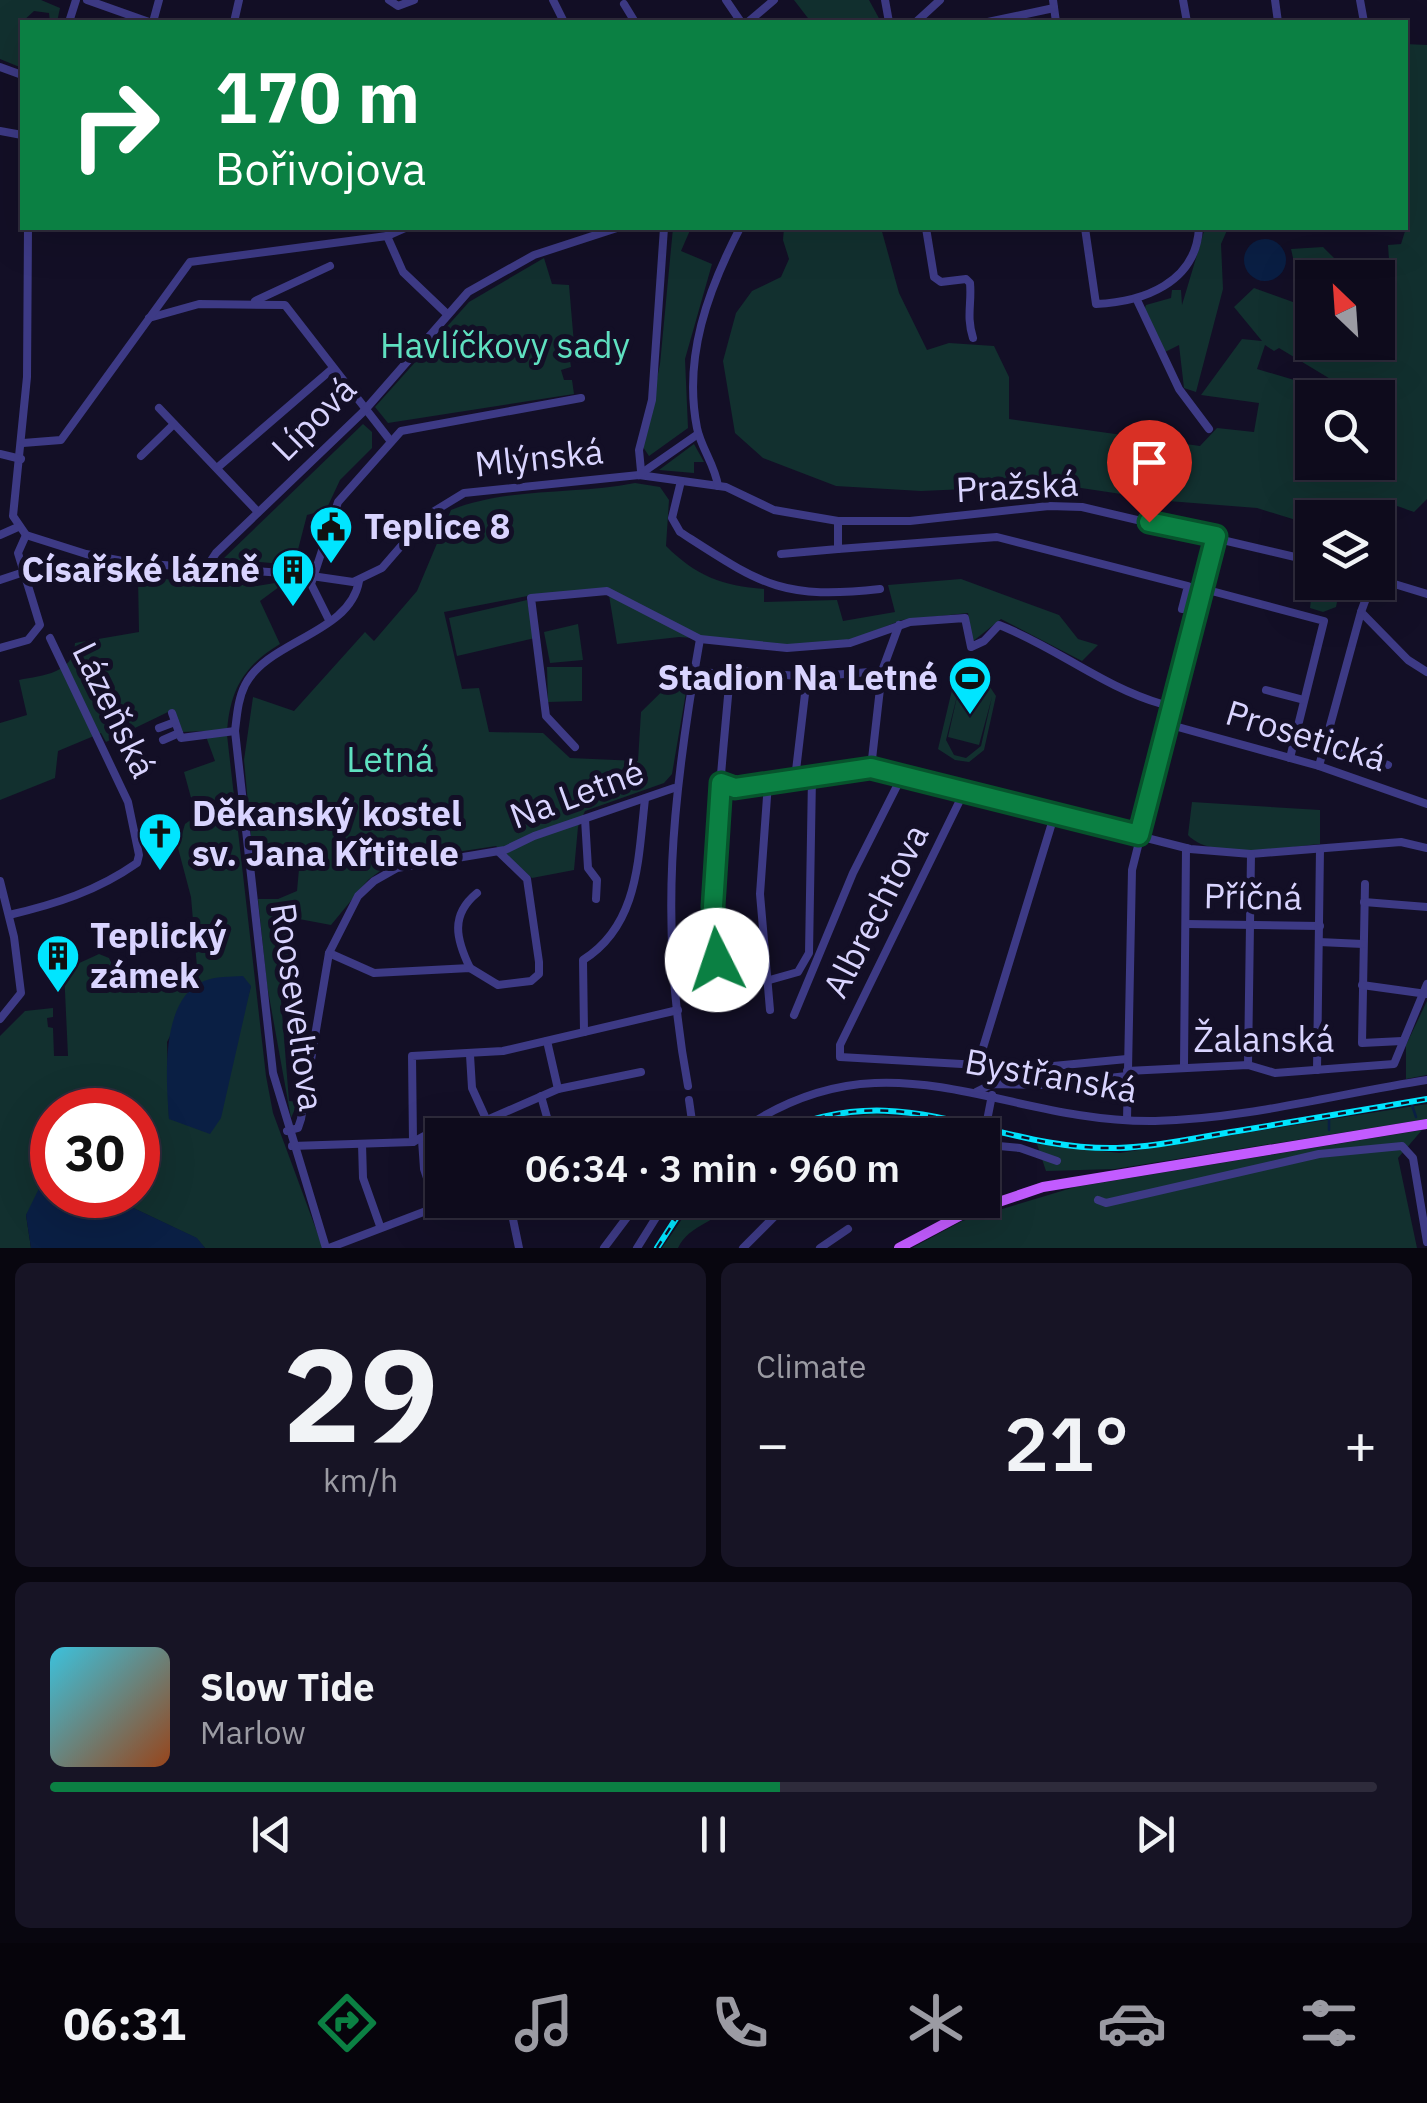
<!DOCTYPE html>
<meta charset="utf-8">
<style>
:root{--surface:#0e0b1c;--page:#171425;--text:#f1f3f6;--muted:#9b9ba3;--line:#2e2b3b;--accent:#0b8043}
body{margin:0;font-family:"IBM Plex Sans",sans-serif;background:var(--page);color:var(--text);height:100vh;display:flex;flex-direction:column;font-size:38px;white-space:nowrap}
*{box-sizing:border-box;margin:0}
p{font-size:32px;color:var(--muted)}
.icon{flex:none;width:55px;height:55px;fill:none;stroke:currentColor;stroke-width:2;stroke-linecap:round;stroke-linejoin:round}
.map{position:relative;height:1248px;overflow:hidden}
.details{display:flex;flex-direction:column;gap:15px;padding:15px;background:#08060f;flex:1}
.details>*{flex:none}
.top-card{position:absolute;left:20px;top:20px;width:1388px;height:210px;border-radius:0px;box-shadow:0 10px 40px #0002,0 0 0 2px var(--line);background:#0b8043;color:#fff;overflow:hidden}
.needle{width:65px;rotate:335deg}
.tools{position:absolute;left:1295px;top:260px;display:grid;gap:20px}
.tools a{display:grid;place-items:center;width:100px;height:100px;border-radius:0px;background:var(--surface);box-shadow:0 10px 40px #0002,0 0 0 2px var(--line);font-size:50px}
.speed{position:absolute;left:30px;top:1088px;display:flex;gap:20px;font-size:50px;font-weight:700;text-align:center}
.speed>*{display:grid;place-content:center;width:130px;height:130px;border-radius:50%;background:var(--surface);box-shadow:0 10px 40px #0002,0 0 0 2px var(--line);line-height:1}
.speed .limit{border:15px solid #d22;background:#fff;color:#111}
.pin{position:absolute;display:grid;place-items:center;width:85px;height:85px;color:#fff;margin:-102px -42px;border-radius:50% 50% 50% 0;rotate:-45deg;box-shadow:0 0 10px #0007}
.pin .icon{rotate:45deg}
.me{position:absolute;width:110px;margin:-55px;rotate:356deg;stroke-linejoin:round;filter:drop-shadow(0 0 8px #0008)}
.turn{display:flex;align-items:center;gap:35px;height:210px;padding:0 30px;font-size:45px}
.turn .icon{width:130px;height:130px;stroke-width:2.5}
.turn b{display:block;font-size:70px;line-height:85px}
.big{font-size:75px;font-weight:600;line-height:1.1}
.details .card{flex:1;display:flex;flex-direction:column;justify-content:center;gap:15px;min-width:0;padding:0 35px;border-radius:15px;background:var(--page)}
.details .dial{align-items:center;gap:0}
.dial b{font-size:130px;line-height:1}
.song{display:flex;align-items:center;gap:30px}
.cover{width:120px;height:120px;border-radius:15px;background:linear-gradient(135deg,hsl(190 70% 55%),hsl(20 70% 35%))}
.played{height:10px;border-radius:5px;background:linear-gradient(90deg,var(--accent) 55%,var(--line) 55%)}
.keys{display:flex;justify-content:space-around;direction:ltr}
.heat{display:flex;justify-content:space-between;align-items:center;font-size:55px;direction:ltr}
.details .tiles{flex:1;display:grid;gap:15px;grid-template-columns:1fr 1fr}
.card:last-child{grid-column:span 2}
.trip{position:absolute;left:425px;top:1118px;width:575px;height:100px;border-radius:0px;background:var(--surface);box-shadow:0 10px 40px #0002,0 0 0 2px var(--line);font-weight:600;line-height:100px;text-align:center}
.menu{display:flex;height:160px;justify-content:space-around;align-items:center;background:#06040b;color:var(--muted)}
.menu .icon{width:70px;height:70px}
.menu .selected{color:var(--accent)}
.menu b{font-size:45px;color:var(--text)}
.map>svg:first-child{display:block}
.green{fill:#12302f;fill-rule:evenodd}
.water{fill:#0a1f44}
.lines{fill:none;stroke-linecap:round;stroke-linejoin:round}
.stream{stroke:#0a1f44;stroke-width:2.5}
.minor{stroke:#3d3a85;stroke-width:8}
.major{stroke:#c25bff;stroke-width:10}
.rail-casing{stroke:#00e5ff;stroke-width:6}
.rail{stroke:#130f26;stroke-width:2.5;stroke-dasharray:8;stroke-linecap:butt}
.route-casing{stroke:#07532c;stroke-width:25}
.route{stroke:#0b8043;stroke-width:18}
.labels{text-anchor:middle;stroke-width:10;stroke-linejoin:round;paint-order:stroke}
.park-label{font-size:35px;fill:#5fe0c0;stroke:#130f26}
.street-label{font-size:35px;fill:#d9d4ff;stroke:#130f26}
.poi-label{font-size:35px;font-weight:bold;fill:#d9d4ff;stroke:#130f26;text-anchor:start}
</style>
<div class="map">
<svg width="1427" height="1248" viewBox="0 0 1427 1248">
<rect width="100%" height="100%" fill="#130f26"/>
<!-- green -->
<g class="green">
<path d="M0 0H41L60 8 57 22H50L49 13 34 11 22 22V68L0 59Z"/>
<path d="M794 0H869L881 22H811Z"/>
<path d="M1405 44 1427 45V499L1414 512C1385 502 1370 494 1347 517L1312 518V525L1257 508 1168 501 1061 485 921 491 836 486 763 458 735 433 723 361 736 313 752 291 781 277 789 259 783 240 784 228H844L848 231 881 228 899 293 927 350 949 343 994 346 1009 377V419L1200 446 1217 428 1254 432 1259 403 1201 395 1242 339 1262 341 1234 307 1254 288 1304 306 1291 249 1323 247 1338 262 1359 261 1390 274 1388 245 1401 244 1407 225ZM1312 278H1378V342H1312ZM1265 345 1274 351 1279 348 1337 383 1311 385 1257 369ZM1312 398H1378V462H1312Z"/>
<path d="M673 228H691L681 251 712 264 685 359 688 428 649 456 643 447 660 364Z"/>
<path d="M1205 228H1228L1221 244 1223 289 1196 392 1184 388 1179 345 1163 353 1144 311 1146 305 1171 298 1172 290H1181L1182 305Z"/>
<path d="M544 258 552 284 569 285 574 344 568 347 571 367 561 370 564 380H572L574 394 388 423 375 407 469 302Z"/>
<path d="M363 424 372 432V448L340 480 326 510 307 515 294 565 223 559Z"/>
<path d="M694 444 704 462H694V473L659 470Z"/>
<path d="M635 483 660 487 669 500 666 546C696 576 723 586 764 589V602L837 600 843 621 895 612 888 585 961 579 1059 615 1078 639 1098 645 1082 661 1001 619 972 642 968 613 902 620 849 641 807 646 679 637 617 644 608 589 538 594 444 612 462 689 479 688 489 732 543 733 570 758 638 761 641 712 691 663 672 774 664 783 585 811 578 827 574 870 532 878 496 846 392 862 368 880 331 925 299 919 293 923 281 1000 289 1101 298 1102 291 1118 267 985 258 899H278L297 891 301 847H252L244 760 253 697 294 711 365 632 374 641 417 591 451 510C509 487 574 495 635 483Z"/>
<path d="M138 577 257 586 287 581 260 601 280 644C243 666 229 692 227 735L266 1076 273 1113 323 1248H205L196 1238 106 1195H138V1110H52V1174L26 1215 31 1248H0V1036L25 1011 53 1008V1017L47 1018 48 1027 53 1028 54 1056H68L64 970 99 954 109 958 118 978 197 967 191 897 178 848 185 824 196 816 184 772 215 761 204 731 183 732 175 715 168 712 106 742 101 733 58 751 55 778 0 800V723L27 715 19 680C43 675 74 674 75 643L139 632ZM196 985 251 986 210 1133 169 1118 167 1042Z"/>
<path d="M1323 583 1340 587 1336 607 1323 612 1310 608 1312 591Z"/>
<path d="M527 600 535 638 457 656 449 618Z"/>
<path d="M578 624 583 660 550 663 544 632Z"/>
<path d="M547 667H582V701L548 702Z"/>
<path d="M956 673 961 674 960 680 984 678 996 696 984 750 969 762 955 760 938 749ZM959 688 948 737 979 745 992 697 981 746 966 758 954 755 946 740Z"/>
<path d="M1192 802 1320 810V844C1288 847 1211 861 1188 835Z"/>
<path d="M1427 1001V1075L1406 1079V1045Z"/>
<path d="M1427 1104V1119L1115 1169 1046 1171 1037 1144 1120 1153Z"/>
<path d="M873 1114 930 1119 974 1129 972 1135 891 1127 829 1135H784L834 1119Z"/>
<path d="M1422 1130 1398 1158 1417 1248H912L962 1221 1075 1187Z"/>
<path d="M695 1200H737C721 1220 688 1225 678 1248H662Z"/>
</g>
<!-- water -->
<g class="water">
<circle cx="1265" cy="260" r="21"/>
<path d="M243 976 251 986 221 1118 210 1134 169 1119C166 1079 160 999 204 981 216 976 230 977 243 976Z"/>
<path d="M51 1174 52 1195H106L197 1238 205 1248H31L26 1215 45 1176Z"/>
</g>
<g class="lines">
<!-- stream -->
<g class="stream">
<path d="M1412 1105 1416 1117"/>
<path d="M1329 1119V1130"/>
</g>
<!-- minor -->
<g class="minor">
<path d="M87 0 149 22"/>
<path d="M389 0 398 6 414 0"/>
<path d="M553 0 564 22"/>
<path d="M726 0 741 22"/>
<path d="M885 0 889 22"/>
<path d="M1053 0 1056 22"/>
<path d="M1183 0 1187 22"/>
<path d="M1275 0 1278 22"/>
<path d="M1360 0 1364 22"/>
<path d="M624 4 635 22"/>
<path d="M69 22 76 0"/>
<path d="M153 22 159 0"/>
<path d="M234 22 239 0"/>
<path d="M748 22 774 0"/>
<path d="M916 22 940 0"/>
<path d="M988 22 1054 8"/>
<path d="M0 67 22 75"/>
<path d="M0 131 22 135"/>
<path d="M28 228 27 377 13 516 26 535 86 554 133 563 298 574 353 582 382 568 428 515 464 493 639 475 726 487 774 510 838 521H910L1049 506 1082 507 1312 561"/>
<path d="M848 228H855"/>
<path d="M926 228 934 277 941 282 966 279 970 283C972 303 966 316 973 338"/>
<path d="M1085 228 1096 304C1143 302 1196 283 1199 228"/>
<path d="M387 236 403 272 447 314"/>
<path d="M1137 300 1179 389 1209 429"/>
<path d="M255 301 330 266"/>
<path d="M149 318 199 304 285 305 389 439"/>
<path d="M159 408 258 512"/>
<path d="M23 443 61 440 190 262 387 236 405 228"/>
<path d="M0 454 21 459"/>
<path d="M141 456 174 424"/>
<path d="M217 468 332 369"/>
<path d="M641 471 639 450 652 400 664 228"/>
<path d="M639 475 698 434"/>
<path d="M681 481 672 518 680 532C761 584 780 600 880 589"/>
<path d="M718 486C715 465 701 448 697 428 683 357 708 290 740 228"/>
<path d="M0 535 18 527"/>
<path d="M838 549 997 537 1188 586 1182 609"/>
<path d="M781 554 838 549V521"/>
<path d="M206 568 216 553 364 411 468 292 534 255 617 228"/>
<path d="M1378 568 1383 557"/>
<path d="M1378 579 1427 594"/>
<path d="M0 580 24 572"/>
<path d="M1372 582 1361 612 1408 660 1427 672"/>
<path d="M1204 589 1324 621 1290 758"/>
<path d="M329 620 311 584 338 502 401 431 581 398"/>
<path d="M0 648 28 640 40 625 18 553 26 535"/>
<path d="M693 679C708 668 717 672 729 685 721 777 710 867 717 960"/>
<path d="M729 685 742 671 807 677 882 671"/>
<path d="M1266 690 1304 700"/>
<path d="M172 713 181 738 235 731"/>
<path d="M1167 724 1319 766 1427 804"/>
<path d="M159 728 175 722"/>
<path d="M163 740 179 733"/>
<path d="M1326 743 1388 765"/>
<path d="M575 747 546 716 531 598 607 591 700 639 787 648 850 643 910 622 965 618 971 647 984 641 999 625C1056 647 1103 687 1162 704"/>
<path d="M1319 766 1361 612"/>
<path d="M871 768 882 671 899 625"/>
<path d="M795 779 807 677"/>
<path d="M721 783 735 788 871 768 1190 849 1251 854 1401 842 1427 848"/>
<path d="M768 783 760 894 770 1010"/>
<path d="M965 790 840 1045V1057L1032 1068 1127 1059"/>
<path d="M585 819 588 868 597 880 596 899"/>
<path d="M0 881 14 937 21 993 0 1019"/>
<path d="M1365 884 1362 1043 1402 1041"/>
<path d="M1364 902 1427 907"/>
<path d="M9 915C56 904 97 891 137 863L139 855 128 802 50 638"/>
<path d="M1186 924 1320 926"/>
<path d="M1319 942 1363 944"/>
<path d="M329 953 374 973 470 968 498 985 531 981 539 974V962L527 879 499 852"/>
<path d="M470 968C456 939 450 915 477 893"/>
<path d="M766 981 798 972 809 953 812 777"/>
<path d="M1362 985 1427 994"/>
<path d="M794 1015 853 873 903 774"/>
<path d="M584 1032 583 960C639 925 638 859 645 799"/>
<path d="M547 1041 558 1089"/>
<path d="M470 1055 472 1088 487 1121"/>
<path d="M978 1064 1055 813"/>
<path d="M1248 1065 1251 854"/>
<path d="M1184 1066 1186 848"/>
<path d="M1317 1070 1320 849"/>
<path d="M1127 1071 1248 1065 1275 1073 1394 1064 1427 984"/>
<path d="M688 1086C658 926 672 797 700 639"/>
<path d="M976 1092 992 1084 1043 1085 1127 1076"/>
<path d="M992 1095 984 1136 988 1145 1020 1148 1057 1161"/>
<path d="M541 1096 552 1135"/>
<path d="M689 1100 694 1135"/>
<path d="M1127 1120 1132 870 1216 536"/>
<path d="M287 1131 298 1128 301 1119 329 953 358 896 374 881 397 868 505 850 534 836 674 788"/>
<path d="M734 1135C886 1025 997 1123 1155 1121 1246 1119 1337 1094 1427 1080"/>
<path d="M422 1140 424 1169 436 1205"/>
<path d="M413 1142 412 1056 503 1051 678 1010"/>
<path d="M362 1144 363 1178 380 1226"/>
<path d="M292 1146 413 1142 426 1135 464 1130 558 1089 641 1072"/>
<path d="M509 1200 519 1248"/>
<path d="M1098 1200 1106 1203 1319 1154 1402 1146 1413 1158 1427 1242"/>
<path d="M326 1248 273 1073 235 731C237 715 238 699 245 685 268 640 350 634 359 581"/>
<path d="M329 1248 455 1200"/>
<path d="M604 1248 640 1200"/>
<path d="M637 1248 667 1200"/>
<path d="M743 1248 791 1200"/>
<path d="M820 1248 848 1229"/>
</g>
<!-- major -->
<path class="major" d="M899 1248 963 1214 1043 1187 1427 1124"/>
<!-- rail casing -->
<g class="rail-casing">
<g id="rail">
<path d="M772 1135C904 1072 990 1151 1117 1148 1157 1147 1198 1137 1238 1131 1301 1120 1364 1110 1427 1099"/>
<path d="M657 1248 688 1200"/>
</g>
</g>
<!-- rail -->
<use href="#rail" class="rail"/>
</g>
<g class="lines">
<!-- route casing -->
<g class="route-casing">
<path id="route" d="M717 960 713 906 721 783 735 788 871 768 1139 835 1216 536 1149 522"/>
</g>
<!-- route -->
<use href="#route" class="route"/>
</g>
<!-- icons -->
<defs>
<g id="civic-pin" transform="scale(2.25)"><path d="M0 17L-7.5 6A9.5 9.5 0 1 1 7.5 6Z" fill="#00e5ff" stroke="#130f26"/><path d="M-.6-6.5H3V-4.5H.6V-3L4-1V1h2V6H-6V1h2V-1L-.6-3ZM-1.2 2.5V6h2.4V2.5Z" fill="#111"/></g>
<g id="building-pin" transform="scale(2.25)"><path d="M0 17L-7.5 6A9.5 9.5 0 1 1 7.5 6Z" fill="#00e5ff" stroke="#130f26"/><path d="M-4-6H4V6H1V3H-1V6H-4ZM-2.5-4.3h1.7v1.8h-1.7ZM.8-4.3h1.7v1.8H.8ZM-2.5-1h1.7V.8h-1.7ZM.8-1h1.7V.8H.8Z" fill="#111"/></g>
<g id="stadium-pin" transform="scale(2.25)"><path d="M0 17L-7.5 6A9.5 9.5 0 1 1 7.5 6Z" fill="#00e5ff" stroke="#130f26"/><path d="M0-5a6.5 5 0 1 0 0 10a6.5 5 0 1 0 0-10ZM-3.5-1.8h7v3.6h-7Z" fill="#111"/></g>
<g id="church-pin" transform="scale(2.25)"><path d="M0 17L-7.5 6A9.5 9.5 0 1 1 7.5 6Z" fill="#00e5ff" stroke="#130f26"/><path d="M-1.2-6h2.4v3.5h3.3v2.4h-3.3V6h-2.4V-.1h-3.3v-2.4h3.3Z" fill="#111"/></g>
</defs>
<g fill-rule="evenodd">
<use href="#civic-pin" x="331" y="527"/>
<use href="#building-pin" x="293" y="570"/>
<use href="#stadium-pin" x="970" y="678"/>
<use href="#church-pin" x="160" y="834"/>
<use href="#building-pin" x="58" y="956"/>
</g>
<g class="labels">
<!-- park labels -->
<g class="park-label">
<text x="505" y="358">Havlíčkovy sady</text>
<text x="390" y="772">Letná</text>
</g>
<!-- street labels -->
<g class="street-label">
<text transform="translate(314 419) rotate(-45)" y="12">Lípová</text>
<text transform="translate(539 458) rotate(-6)" y="12">Mlýnská</text>
<text transform="translate(1017 487) rotate(-3)" y="12">Pražská</text>
<text transform="translate(114 710) rotate(64)" y="12">Lázeňská</text>
<text transform="translate(1306 736) rotate(17)" y="12">Prosetická</text>
<text transform="translate(577 794) rotate(-20)" y="12">Na Letné</text>
<text transform="translate(1253 897) rotate(1)" y="12">Příčná</text>
<text transform="translate(876 911) rotate(-63)" y="12">Albrechtova</text>
<text transform="translate(297 1007) rotate(82)" y="12">Rooseveltova</text>
<text x="1264" y="1052">Žalanská</text>
<text transform="translate(1051 1076) rotate(10)" y="12">Bystřanská</text>
</g>
<!-- poi labels -->
<g class="poi-label">
<text x="364" y="539">Teplice 8</text>
<text x="260" y="582" text-anchor="end">Císařské lázně</text>
<text x="938" y="690" text-anchor="end">Stadion Na Letné</text>
<text x="192" y="826">Děkanský kostel<tspan x="192" dy="40">sv. Jana Křtitele</tspan></text>
<text x="90" y="948">Teplický<tspan x="90" dy="40">zámek</tspan></text>
</g>
</g>
</svg>
<div class="tools">
<a><svg class="needle" viewBox="-14 -14 28 28"><path d="M0-13l5 13h-10z" fill="#e53935"/><path d="M0 13l5-13h-10z" fill="#9b9ba3"/></svg></a>
<a><svg class="icon" aria-label="search" viewBox="0 0 24 24"><circle cx="10" cy="10" r="6"/><path d="M15 15l6 6"/></svg></a>
<a><svg class="icon" aria-label="layers" viewBox="0 0 24 24"><path d="M12 4l9 5-9 5-9-5zM3 14l9 5 9-5"/></svg></a>
</div>
<div class="speed"><div class="limit">30</div></div>
<div class="pin" style="left:1149px;top:522px;background:#d93025"><svg class="icon" aria-label="arrive" viewBox="0 0 24 24"><path d="M6 21V4h12l-3 4 3 4H6"/></svg></div>
<svg class="me" style="left:717px;top:960px" viewBox="-20 -20 40 40"><circle r="19" fill="#fff"/><path d="M0-13L10 11 0 6-10 11z" fill="#0b8043"/></svg>
<div class="trip">06:34 · 3 min · 960 m</div>
<div class="top-card">
<div class="turn"><svg class="icon" aria-label="right" viewBox="0 0 24 24"><path d="M7 20v-9h11M14 6l5 5-5 5"/></svg><div><b>170 m</b>Bořivojova</div></div>
</div>
</div>
<section class="details">
<div class="tiles">
<div class="card dial"><b>29</b><p>km/h</p></div>
<div class="card"><p>Climate</p>
<div class="heat"><a>−</a><b class="big">21°</b><a>+</a></div>
</div>
<div class="card">
<div class="song"><i class="cover"></i><div><b>Slow Tide</b><p>Marlow</p></div></div>
<div class="played"></div>
<div class="keys"><svg class="icon" aria-label="previous" viewBox="0 0 24 24"><path d="M18 5L8 12l10 7zM5 5v14"/></svg><svg class="icon" aria-label="pause" viewBox="0 0 24 24"><path d="M8 5v14M16 5v14"/></svg><svg class="icon" aria-label="next" viewBox="0 0 24 24"><path d="M6 5l10 7-10 7zM19 5v14"/></svg></div>
</div>
</div>
</section>
<nav class="menu">
<b>06:31</b>
<svg class="icon selected" aria-label="directions" viewBox="0 0 24 24"><path d="M12 3l9 9-9 9-9-9zM9 14v-3h6M13 9l2 2-2 2"/></svg>
<svg class="icon" aria-label="music" viewBox="0 0 24 24"><path d="M9 18V5l10-2v13"/><circle cx="6" cy="18" r="3"/><circle cx="16" cy="16" r="3"/></svg>
<svg class="icon" aria-label="phone" viewBox="0 0 24 24"><path d="M5 4h4l2 5-3 2q2 4 5 5l2-3 5 2v4C11 20 4 13 5 4z"/></svg>
<svg class="icon" aria-label="climate" viewBox="0 0 24 24"><path d="M12 3v18M4 7l16 10M4 17L20 7"/></svg>
<svg class="icon" aria-label="car" viewBox="0 0 24 24"><path d="M5 17H2v-5l4-1 3-4h7l3 4 3 1v5h-3M9 17h6M6 11h13"/><circle cx="7" cy="17" r="2"/><circle cx="17" cy="17" r="2"/></svg>
<svg class="icon" aria-label="filters" viewBox="0 0 24 24"><path d="M4 7h16M4 17h16"/><circle cx="9" cy="7" r="2"/><circle cx="15" cy="17" r="2"/></svg>
</nav>
